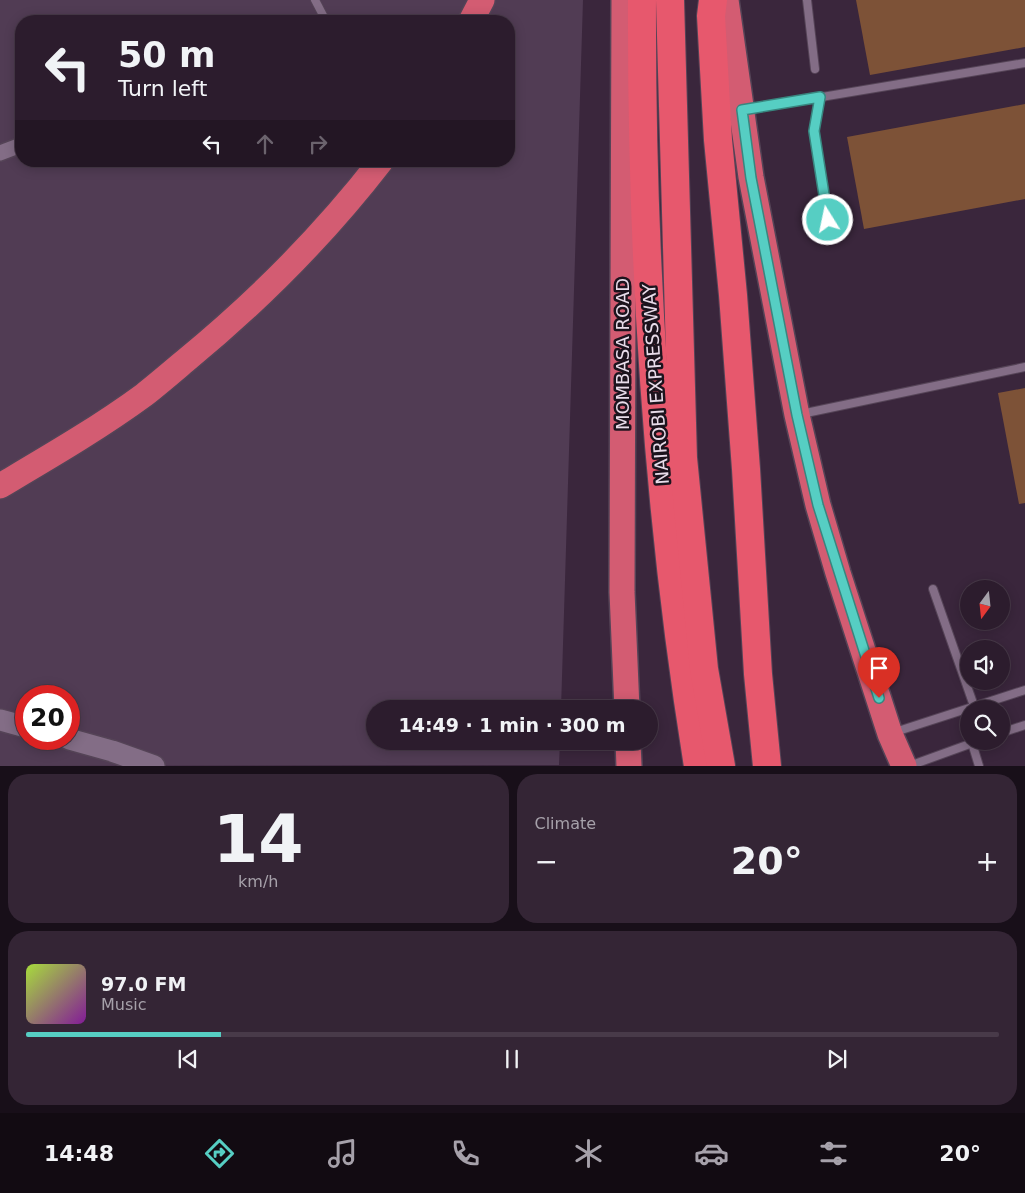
<!DOCTYPE html>
<meta charset="utf-8">
<style>
:root{--surface:#2c1c2d;--page:#342535;--text:#f1f3f6;--muted:#a6a1aa;--line:#483a49;--accent:#56cec3}
body{margin:0;font-family:"DejaVu Sans",sans-serif;background:var(--page);color:var(--text);height:100vh;display:flex;flex-direction:column;font-size:19px;white-space:nowrap}
*{box-sizing:border-box;margin:0}
p{font-size:16px;color:var(--muted)}
.icon{flex:none;width:28px;height:28px;fill:none;stroke:currentColor;stroke-width:2;stroke-linecap:round;stroke-linejoin:round}
.map{position:relative;height:766px;overflow:hidden}
.sheet{display:flex;flex-direction:column;gap:8px;padding:8px;background:#180f19;flex:1}
.sheet>*{flex:none}
.hud{position:absolute;left:15px;top:15px;width:500px;height:152px;border-radius:20px;box-shadow:0 2px 12px #0003,0 0 0 1px var(--line);background:#2c1c2d;color:var(--text);overflow:hidden}
.needle{width:32px;rotate:195deg}
.fabs{position:absolute;left:960px;top:580px;display:grid;gap:10px}
.fabs a{display:grid;place-items:center;width:50px;height:50px;border-radius:50%;background:var(--surface);box-shadow:0 2px 12px #0003,0 0 0 1px var(--line);font-size:25px}
.speed{position:absolute;left:15px;top:685px;display:flex;gap:10px;font-size:25px;font-weight:700;text-align:center}
.speed>*{display:grid;place-content:center;width:65px;height:65px;border-radius:50%;background:var(--surface);box-shadow:0 2px 12px #0003,0 0 0 1px var(--line);line-height:1}
.speed .limit{border:8px solid #d22;background:#fff;color:#111}
.pin{position:absolute;display:grid;place-items:center;width:42px;height:42px;color:#fff;margin:-51px -21px;border-radius:50% 50% 50% 0;rotate:-45deg;box-shadow:0 0 5px #0007}
.pin .icon{rotate:45deg}
.me{position:absolute;width:55px;margin:-28px;rotate:350deg;stroke-linejoin:round;filter:drop-shadow(0 0 4px #0008)}
.turn{display:flex;align-items:center;gap:18px;height:105px;padding:0 20px;font-size:22px}
.turn .icon{width:65px;height:65px;stroke-width:2.5}
.turn b{display:block;font-size:35px;line-height:42px}
.lanes{display:flex;align-items:center;height:48px;padding:0 20px;background:#0003;justify-content:center;gap:25px;direction:ltr}
.lanes .off{opacity:.35}
.big{font-size:38px;font-weight:800;line-height:1.1}
.sheet .card{flex:1;display:flex;flex-direction:column;justify-content:center;gap:8px;min-width:0;padding:0 18px;border-radius:20px;background:var(--page)}
.sheet .dial{align-items:center;gap:0}
.dial b{font-size:65px;line-height:1}
.song{display:flex;align-items:center;gap:15px}
.cover{width:60px;height:60px;border-radius:8px;background:linear-gradient(135deg,hsl(80 70% 55%),hsl(290 70% 35%))}
.played{height:5px;border-radius:2px;background:linear-gradient(90deg,var(--accent) 20%,var(--line) 20%)}
.keys{display:flex;justify-content:space-around;direction:ltr}
.heat{display:flex;justify-content:space-between;align-items:center;font-size:28px;direction:ltr}
.sheet .tiles{flex:1;display:grid;gap:8px;grid-template-columns:1fr 1fr}
.card:last-child{grid-column:span 2}
.trip{position:absolute;left:366px;top:700px;width:292px;height:50px;border-radius:25px;background:var(--surface);box-shadow:0 2px 12px #0003,0 0 0 1px var(--line);font-weight:800;line-height:50px;text-align:center}
.tab-bar{display:flex;height:80px;justify-content:space-around;align-items:center;background:#120b12;color:var(--muted)}
.tab-bar .icon{width:35px;height:35px}
.tab-bar .on{color:var(--accent)}
.tab-bar b{font-size:22px;color:var(--text)}
.map>svg:first-child{display:block}
.green{fill:#513c54;fill-rule:evenodd}
.building{fill:#7d5237}
.lines{fill:none;stroke-linecap:round;stroke-linejoin:round}
.service-casing{stroke:#554457;stroke-width:10}
.minor-casing{stroke:#554457;stroke-width:18}
.secondary-casing{stroke:#554457;stroke-width:24}
.trunk-casing{stroke:#554457;stroke-width:28}
.motorway-casing{stroke:#554457;stroke-width:30}
.service{stroke:#836d86;stroke-width:8}
.minor{stroke:#836d86;stroke-width:15}
.secondary{stroke:#836d86;stroke-width:21}
.trunk{stroke:#d35c72;stroke-width:25}
.motorway{stroke:#e7586d;stroke-width:28}
.route-casing{stroke:#38867f;stroke-width:12}
.route{stroke:#56cec3;stroke-width:9}
.labels{text-anchor:middle;stroke-width:5;stroke-linejoin:round;paint-order:stroke}
.street-label{font-size:18px;fill:#e9dcea;stroke:#1c131d}
</style>
<div class="map">
<svg width="1025" height="766" viewBox="0 0 1025 766">
<rect width="100%" height="100%" fill="#3a263c"/>
<!-- green -->
<path class="green" d="M0 0H583L561 709H375V741H560L559 765 0 766ZM21 21H509V161H21ZM26 696H69V739H26Z"/>
<!-- building -->
<g class="building">
<path d="M856 0H1025V47L870 75Z"/>
<path d="M1025 104V199L864 229 847 137Z"/>
<path d="M1025 388V503L1019 504 998 393Z"/>
</g>
<g class="lines">
<!-- service casing -->
<g class="service-casing">
<g id="service">
<path d="M315 0 326 21"/>
<path d="M807 0 815 69"/>
<path d="M820 97 814 131 828 221"/>
<path d="M744 110 1025 63"/>
<path d="M801 414 1025 367"/>
<path d="M933 589 974 706"/>
<path d="M892 733 1025 690"/>
<path d="M1001 733 1025 725"/>
<path d="M972 743 979 766"/>
<path d="M909 766 978 741"/>
</g>
</g>
<!-- minor casing -->
<g class="minor-casing">
<path id="minor" d="M0 153 21 145"/>
</g>
<!-- secondary casing -->
<g class="secondary-casing">
<g id="secondary">
<path d="M0 720 26 727"/>
<path d="M69 739 112 751 154 766"/>
</g>
</g>
<!-- trunk casing -->
<g class="trunk-casing">
<g id="trunk">
<path d="M624 0 622 592 627 709"/>
<path d="M726 0 751 177 797 415 818 505 838 573 890 734 904 766"/>
<path d="M471 21 482 0"/>
<path d="M0 486C49 457 99 428 144 395 158 384 172 372 185 361 258 301 323 236 381 161"/>
<path d="M628 741 629 766"/>
</g>
</g>
<!-- motorway casing -->
<g class="motorway-casing">
<g id="motorway">
<path d="M642 0C641 256 657 513 698 766"/>
<path d="M670 0 683 458 704 669 721 766"/>
<path d="M713 0 711 16 718 140 733 295 746 469 758 674 767 766"/>
</g>
</g>
<!-- service -->
<use href="#service" class="service"/>
<!-- minor -->
<use href="#minor" class="minor"/>
<!-- secondary -->
<use href="#secondary" class="secondary"/>
<!-- trunk -->
<use href="#trunk" class="trunk"/>
<!-- motorway -->
<use href="#motorway" class="motorway"/>
</g>
<g class="lines">
<!-- route casing -->
<g class="route-casing">
<path id="route" d="M828 220 814 131 820 97 742 110 751 178 797 415 818 505 879 698"/>
</g>
<!-- route -->
<use href="#route" class="route"/>
</g>
<g class="labels">
<!-- street labels -->
<g class="street-label">
<text transform="translate(623 354) rotate(-90)" y="6">MOMBASA ROAD</text>
<text transform="translate(656 384) rotate(-94)" y="6">NAIROBI EXPRESSWAY</text>
</g>
</g>
</svg>
<div class="fabs">
<a><svg class="needle" viewBox="-14 -14 28 28"><path d="M0-13l5 13h-10z" fill="#e53935"/><path d="M0 13l5-13h-10z" fill="#a6a1aa"/></svg></a>
<a><svg class="icon" aria-label="sound" viewBox="0 0 24 24"><path d="M4 9h4l5-4v14l-5-4H4zM17 9q2 3 0 6"/></svg></a>
<a><svg class="icon" aria-label="search" viewBox="0 0 24 24"><circle cx="10" cy="10" r="6"/><path d="M15 15l6 6"/></svg></a>
</div>
<div class="speed"><div class="limit">20</div></div>
<div class="pin" style="left:879px;top:698px;background:#d93025"><svg class="icon" aria-label="arrive" viewBox="0 0 24 24"><path d="M6 21V4h12l-3 4 3 4H6"/></svg></div>
<svg class="me" style="left:828px;top:220px" viewBox="-20 -20 40 40"><circle r="17" fill="#56cec3" stroke="#fff" stroke-width="3"/><path d="M0-11L8 9 0 5-8 9z" fill="#fff"/></svg>
<div class="trip">14:49 · 1 min · 300 m</div>
<div class="hud">
<div class="turn"><svg class="icon" aria-label="left" viewBox="0 0 24 24"><path d="M17 20v-9H6M10 6l-5 5 5 5"/></svg><div><b>50 m</b>Turn left</div></div>
<div class="lanes"><svg class="icon" aria-label="left" viewBox="0 0 24 24"><path d="M17 20v-9H6M10 6l-5 5 5 5"/></svg><svg class="icon off" aria-label="ahead" viewBox="0 0 24 24"><path d="M12 20V5M6 11l6-6 6 6"/></svg><svg class="icon off" aria-label="right" viewBox="0 0 24 24"><path d="M7 20v-9h11M14 6l5 5-5 5"/></svg></div>
</div>
</div>
<section class="sheet">
<div class="tiles">
<div class="card dial"><b>14</b><p>km/h</p></div>
<div class="card"><p>Climate</p>
<div class="heat"><a>−</a><b class="big">20°</b><a>+</a></div>
</div>
<div class="card">
<div class="song"><i class="cover"></i><div><b>97.0 FM</b><p>Music</p></div></div>
<div class="played"></div>
<div class="keys"><svg class="icon" aria-label="previous" viewBox="0 0 24 24"><path d="M18 5L8 12l10 7zM5 5v14"/></svg><svg class="icon" aria-label="pause" viewBox="0 0 24 24"><path d="M8 5v14M16 5v14"/></svg><svg class="icon" aria-label="next" viewBox="0 0 24 24"><path d="M6 5l10 7-10 7zM19 5v14"/></svg></div>
</div>
</div>
</section>
<nav class="tab-bar">
<b>14:48</b>
<svg class="icon on" aria-label="directions" viewBox="0 0 24 24"><path d="M12 3l9 9-9 9-9-9zM9 14v-3h6M13 9l2 2-2 2"/></svg>
<svg class="icon" aria-label="music" viewBox="0 0 24 24"><path d="M9 18V5l10-2v13"/><circle cx="6" cy="18" r="3"/><circle cx="16" cy="16" r="3"/></svg>
<svg class="icon" aria-label="phone" viewBox="0 0 24 24"><path d="M5 4h4l2 5-3 2q2 4 5 5l2-3 5 2v4C11 20 4 13 5 4z"/></svg>
<svg class="icon" aria-label="climate" viewBox="0 0 24 24"><path d="M12 3v18M4 7l16 10M4 17L20 7"/></svg>
<svg class="icon" aria-label="car" viewBox="0 0 24 24"><path d="M5 17H2v-5l4-1 3-4h7l3 4 3 1v5h-3M9 17h6M6 11h13"/><circle cx="7" cy="17" r="2"/><circle cx="17" cy="17" r="2"/></svg>
<svg class="icon" aria-label="filters" viewBox="0 0 24 24"><path d="M4 7h16M4 17h16"/><circle cx="9" cy="7" r="2"/><circle cx="15" cy="17" r="2"/></svg>
<b>20°</b>
</nav>
